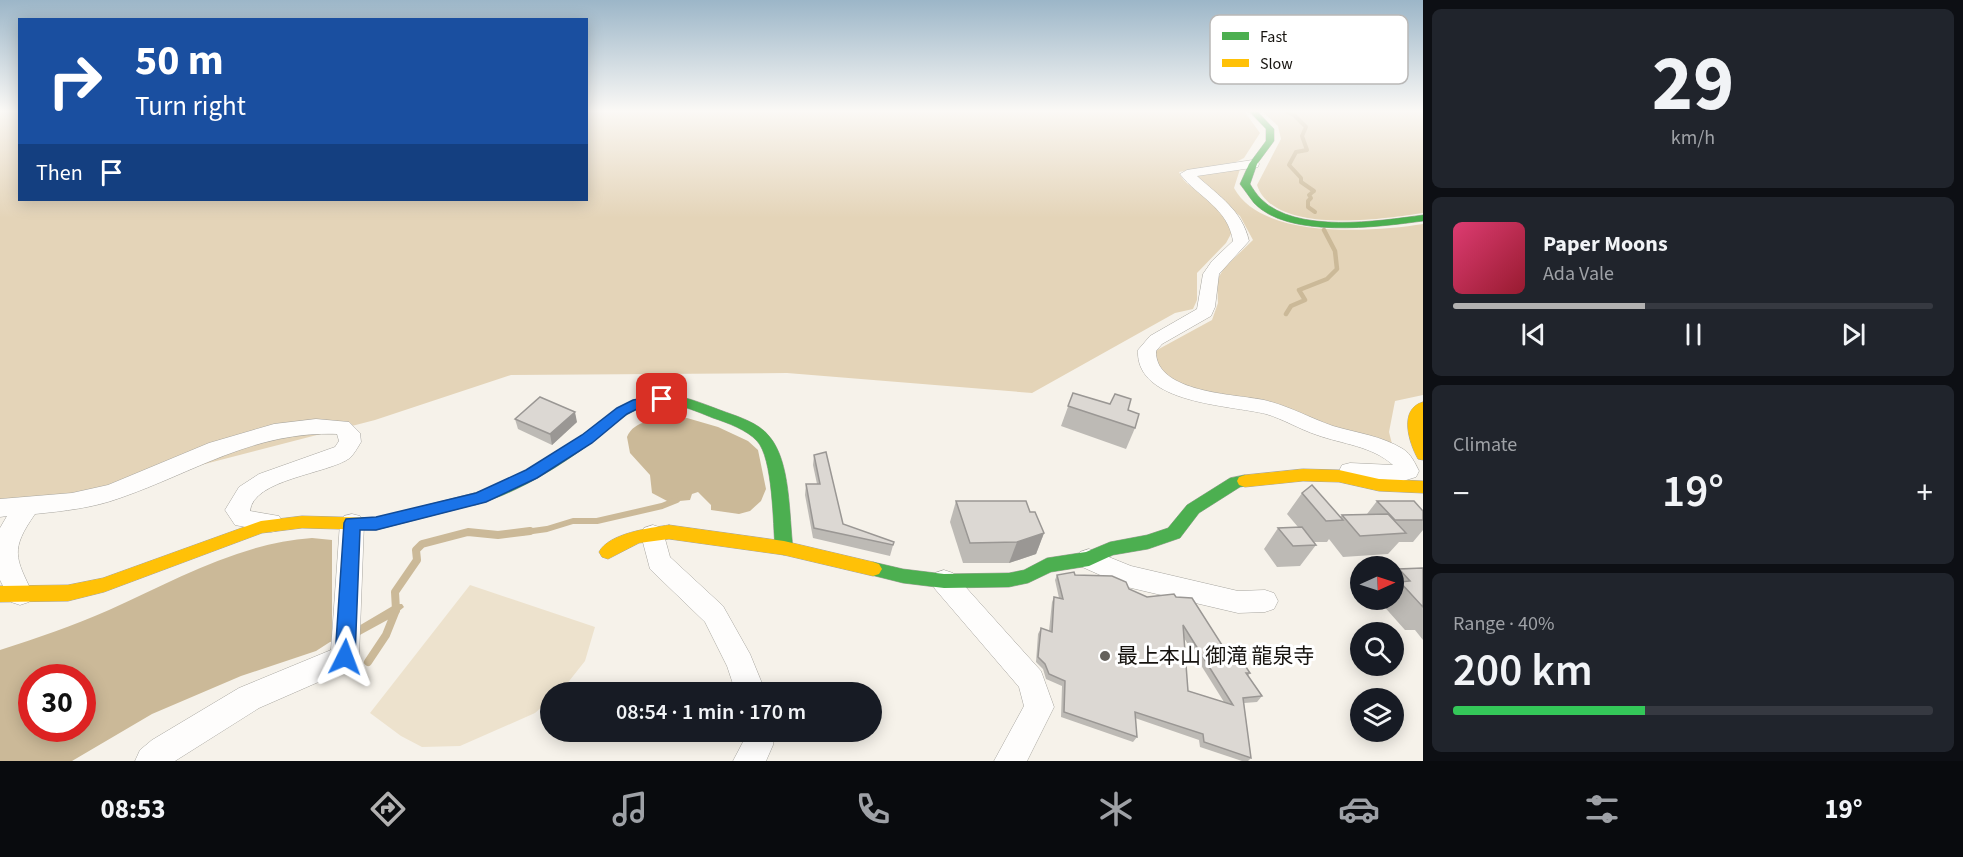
<!DOCTYPE html>
<meta charset="utf-8">
<style>
:root{--surface:#171b24;--page:#20242c;--text:#f1f3f6;--muted:#9ea1a6;--line:#363941;--accent:#b2b1b1}
body{margin:0;font-family:"Source Sans 3","Noto Sans JP",sans-serif;background:var(--page);color:var(--text);height:100vh;display:flex;flex-direction:column;font-size:22px;white-space:nowrap}
*{box-sizing:border-box;margin:0}
p{font-size:20px;color:var(--muted)}
.icon{flex:none;width:33px;height:33px;fill:none;stroke:currentColor;stroke-width:2;stroke-linecap:round;stroke-linejoin:round}
.map{position:relative;flex:1;overflow:hidden}
.side{display:flex;flex-direction:column;gap:9px;padding:9px;background:#0d0f14;width:540px}
.side>*{flex:none}
.hud{position:absolute;left:18px;top:18px;width:570px;height:183px;border-radius:0px;box-shadow:0 3px 15px #0003;background:#1a4fa0;color:#fff;overflow:hidden}
.needle{width:39px;rotate:87deg}
.tools{position:absolute;left:1350px;top:556px;display:grid;gap:12px}
.tools a{display:grid;place-items:center;width:54px;height:54px;border-radius:50%;background:var(--surface);box-shadow:0 3px 15px #0003;font-size:30px}
.speed{position:absolute;left:18px;top:664px;display:flex;gap:12px;font-size:30px;font-weight:700;text-align:center}
.speed>*{display:grid;place-content:center;width:78px;height:78px;border-radius:50%;background:var(--surface);box-shadow:0 3px 15px #0003;line-height:1}
.speed .limit{border:9px solid #d22;background:#fff;color:#111}
.pin{position:absolute;display:grid;place-items:center;width:51px;height:51px;color:#fff;margin:-26px;border-radius:12px;box-shadow:0 3px 9px #0006}
.me{position:absolute;width:66px;margin:-33px;rotate:3deg;stroke-linejoin:round;filter:drop-shadow(0 0 4px #0008)}
.turn{display:flex;align-items:center;gap:21px;height:126px;padding:0 18px;font-size:27px}
.turn .icon{width:78px;height:78px;stroke-width:2.5}
.turn b{display:block;font-size:42px;line-height:51px}
.then{display:flex;align-items:center;height:57px;padding:0 18px;background:#0003;gap:12px;font-size:22px}
.big{font-size:45px;font-weight:600;line-height:1.1}
.side .tile{flex:1;display:flex;flex-direction:column;justify-content:center;gap:9px;min-width:0;padding:0 21px;border-radius:9px;background:var(--page)}
.side .dial{align-items:center;gap:0}
.dial b{font-size:78px;line-height:1}
.song{display:flex;align-items:center;gap:18px}
.cover{width:72px;height:72px;border-radius:9px;background:linear-gradient(135deg,hsl(340 70% 55%),hsl(350 70% 35%))}
.played{height:6px;border-radius:3px;background:linear-gradient(90deg,var(--accent) 40%,var(--line) 40%)}
.keys{display:flex;justify-content:space-around;direction:ltr}
.heat{display:flex;justify-content:space-between;align-items:center;font-size:33px;direction:ltr}
.charge{height:9px;border-radius:4px;background:linear-gradient(90deg,#34c759 40%,var(--line) 0)}
.trip{position:absolute;left:540px;top:682px;width:342px;height:60px;border-radius:30px;background:var(--surface);box-shadow:0 3px 15px #0003;font-weight:600;line-height:60px;text-align:center}
.tabs{display:flex;height:96px;justify-content:space-around;align-items:center;background:#090b0e;color:var(--muted)}
.tabs .icon{width:42px;height:42px}
.tabs .active{color:var(--accent)}
.tabs b{font-size:27px;color:var(--text)}
main{display:flex;flex:1;min-height:0}
.map>svg:first-child{display:block}
.green{fill:#ede2cd}
.forest{fill:#e4d4b8}
.water{fill:#cbb998;fill-rule:evenodd}
.lines{fill:none;stroke-linecap:round;stroke-linejoin:round}
.stream-far3{stroke:#cbb998;stroke-width:4}
.stream-far2{stroke:#cbb998;stroke-width:4.5}
.stream-far1{stroke:#cbb998;stroke-width:6}
.stream{stroke:#cbb998;stroke-width:8}
.street-casing{stroke:#a8a6a0;stroke-width:1}
.fast-casing{stroke:#a8a6a0;stroke-width:1}
.slow-casing{stroke:#a8a6a0;stroke-width:1}
.street{fill:#fefdfc;fill-rule:evenodd}
.fast{fill:#4caf50;fill-rule:evenodd}
.slow{fill:#ffc107;fill-rule:evenodd}
.wall{fill:#bdbab5;fill-rule:evenodd}
.shaded-wall{fill:#9a9794}
.building{fill:#dcd8d3;stroke:#9a9794;stroke-width:1.5;fill-rule:evenodd}
.route{fill:#1a73e8;stroke:#114b97;stroke-width:1.5}
.poi-dot{fill:#64615c;stroke:#fff;stroke-width:2}
.labels{text-anchor:middle;stroke-width:6;stroke-linejoin:round;paint-order:stroke}
.near-poi-label{font-size:21px;fill:#16130f;stroke:#fff;text-anchor:start}
.key{fill:#fff;stroke:#b9b8b7;stroke-width:1.5}
.key-label{font-size:16px;fill:#16130f}
</style>
<main>
<div class="map">
<svg width="1423" height="761" viewBox="0 0 1423 761">
<rect width="100%" height="100%" fill="#f6f2ea"/>
<!-- green -->
<path class="green" d="M470 585 595 627 585 661 562 690 559 693H550V700L535 713 460 746 422 747 401 736 370 713Z"/>
<!-- forest -->
<g class="forest">
<path d="M0 111H19L20 200H586L587 111H1244L1260 133 1244 158 1236 162 1179 172C1184 185 1196 188 1207 197 1218 205 1226 220 1232 232L1226 243 1197 273V300L1193 309 1175 313 1032 393 787 373 511 375 375 420 0 517Z"/>
<path d="M1262 111H1423V213C1383 219 1274 236 1257 185L1281 139 1278 126Z"/>
<path d="M1240 169 1234 188C1262 240 1373 232 1423 224V395L1395 401 1389 432 1393 448 1178 385 1152 361 1157 350 1212 320 1218 303 1217 280 1224 268 1253 240 1240 216 1194 176Z"/>
</g>
<!-- water -->
<g class="water">
<path d="M672 418H687L718 427 748 441 758 450 766 489 761 501 750 511 739 514 711 510V505L698 492 692 494 690 500 669 502 652 493 650 475 630 453 627 437C634 420 655 420 672 418Z"/>
<path d="M312 538 332 540V633L357 627 396 604H402L404 607 391 618 358 636 330 642 316 651 241 676 152 714 72 761H0V650C37 638 73 626 109 610 174 581 239 543 312 538ZM32 678H82V729H32Z"/>
</g>
<g class="lines">
<!-- stream-far3 -->
<path class="stream-far3" d="M1286 111 1294 115 1306 127 1302 136 1307 150 1296 152 1289 165 1301 178V182L1314 191 1309 195 1311 198 1308 201V207L1315 212"/>
<!-- stream-far2 -->
<path class="stream-far2" d="M1286 314 1291 306 1305 300 1299 290 1327 279 1337 269 1335 251 1324 230"/>
<!-- stream-far1 -->
<g class="stream-far1">
<path d="M466 533H474"/>
<path d="M518 533 547 529 573 521H597L662 506 677 500"/>
</g>
<!-- stream -->
<g class="stream">
<path d="M396 610 395 592 417 560 416 550 422 544 468 532 498 535 530 531"/>
<path d="M368 662 386 635 396 610"/>
</g>
<!-- street casing -->
<g class="street-casing">
<g id="street">
<path d="M1253 160 1258 161 1259 164 1258 167 1197 176C1219 196 1242 210 1249 241L1219 274 1215 307 1211 316 1162 344 1156 351C1155 393 1235 394 1264 400 1289 406 1310 418 1333 426 1357 433 1382 436 1403 449 1411 454 1415 463 1419 471L1416 477 1403 481 1342 477 1339 471 1342 465 1350 463 1393 465C1372 446 1342 444 1317 435 1299 429 1283 419 1266 414 1230 405 1135 404 1138 350L1150 336 1197 309 1203 274 1212 261 1233 241C1228 208 1199 198 1180 174L1187 170Z"/>
<path d="M316 419 349 422 360 433 361 442C358 447 354 454 350 458 328 474 253 479 250 511L279 516 283 523 279 530 271 532 235 525 225 510 239 487 259 474 335 447 339 441 337 434C254 431 195 472 120 498 93 508 64 511 35 514 10 550 15 557 33 594L29 602 20 605 11 602 0 580V528L7 516 0 517V499L72 493 108 485 209 443 274 424Z"/>
<path d="M352 514 360 516 364 523 359 657 355 666 259 708 175 761H135L140 750 152 740 239 688 331 650 340 523 344 516Z"/>
<path d="M653 525 662 528 670 557 723 606 750 654 766 693H736L727 666 705 622 650 569 641 535 644 528Z"/>
<path d="M1089 549 1131 566 1238 591 1265 590 1274 593 1278 601 1274 609 1265 612 1238 613 1127 587 1080 566 1076 559 1080 552Z"/>
<path d="M944 570 953 573 1041 671 1054 707 1027 761H994L1024 706 1019 687 935 589 931 581 935 573Z"/>
<path d="M743 732H773V745L766 761H733L743 742Z"/>
</g>
</g>
<!-- fast casing -->
<g class="fast-casing">
<g id="fast">
<path d="M1249 111H1257L1274 129V141L1257 164 1250 184C1253 189 1257 195 1261 199 1296 234 1379 221 1423 215V221C1378 227 1288 239 1254 203 1249 197 1245 190 1240 184L1249 164 1266 141V129Z"/>
<path d="M662 394C683 395 701 403 720 410 736 416 758 422 769 436 791 461 789 516 793 548L790 553 784 555 778 553 775 548C773 524 773 458 757 441 747 430 728 423 713 418 693 410 674 401 652 405 624 409 602 436 580 451 547 474 513 494 475 505L469 503 467 499 469 495C505 484 538 465 569 444 600 424 623 399 662 394Z"/>
<path d="M1245 475 1251 477 1253 481 1251 485 1240 487 1199 513 1180 538 1148 549 1113 555 1089 566 1051 572 1028 583 1009 587 944 588 903 583 867 574 864 569 867 564 873 562 903 569 944 574 1009 573 1024 570 1047 558 1086 552 1110 542 1147 535 1168 528 1187 505 1230 478Z"/>
</g>
</g>
<!-- slow casing -->
<g class="slow-casing">
<g id="slow">
<path d="M1423 402V460L1418 459C1409 443 1398 409 1423 402Z"/>
<path d="M1303 469 1339 470 1379 479 1423 481V493L1379 491 1339 482 1303 481 1245 487 1239 485 1237 481 1239 477 1245 475Z"/>
<path d="M475 493 481 495 483 499 481 503 376 530 302 528 262 533 104 592 68 601 0 602V586L68 585 103 578 261 521 302 516 376 518Z"/>
<path d="M669 525 784 541 873 562 879 564 882 569 879 574 873 576 784 555 669 539 639 543 608 559 602 557 599 552C609 533 650 528 669 525Z"/>
</g>
</g>
<!-- street -->
<use href="#street" class="street"/>
<!-- fast -->
<use href="#fast" class="fast"/>
<!-- slow -->
<use href="#slow" class="slow"/>
</g>
<!-- wall -->
<g class="wall">
<path d="M1073 393 1128 410 1135 428 1126 449 1061 426Z"/>
<path d="M515 419 577 422 552 445 518 429Z"/>
<path d="M814 455 843 524 894 542 890 556 813 538 805 495 806 484H817L813 465Z"/>
<path d="M1302 493 1340 517 1342 515 1367 514 1377 501 1423 511V530L1413 542H1399L1388 554 1343 557 1329 539 1327 542H1314L1316 545 1300 566 1277 567 1264 549 1278 528 1298 527 1287 514Z"/>
<path d="M956 501 1030 512 1044 533 1036 554 1009 563H963L950 522Z"/>
<path d="M1423 568V640L1415 630H1405L1381 603 1384 600H1394V575L1399 569Z"/>
<path d="M1057 575H1075L1129 589 1227 653 1250 673 1248 676 1262 696 1257 702 1244 703 1251 758 1248 761H1242L1200 747 1199 740 1135 718 1137 737 1133 742 1061 717 1062 686 1046 679 1043 669 1036 662 1038 634 1041 628 1049 631 1052 602 1054 597 1059 598 1055 580ZM1184 638 1224 702 1188 691Z"/>
</g>
<!-- shaded-wall -->
<g class="shaded-wall">
<path d="M575 412 577 422 552 445 550 434Z"/>
<path d="M1044 533 1036 554 1009 563 1017 542Z"/>
</g>
<!-- building -->
<g class="building">
<path d="M1073 393 1110 404 1115 394 1131 399 1128 410 1139 414 1135 428 1068 406Z"/>
<path d="M540 397 575 412 550 434 515 419Z"/>
<path d="M826 452 843 524 894 542 893 545 814 528 806 484H820L814 455Z"/>
<path d="M1312 485 1343 520 1326 521 1302 493Z"/>
<path d="M956 501H1026L1030 512H1035L1044 533 1017 542 970 543Z"/>
<path d="M1377 501H1414L1423 511V520H1395Z"/>
<path d="M1388 514 1406 533 1360 536 1342 515Z"/>
<path d="M1302 527 1316 545 1293 546 1278 528Z"/>
<path d="M1423 568V607L1400 582 1410 581 1399 569Z"/>
<path d="M1074 572 1075 575 1112 576 1126 582 1129 589 1147 597 1174 594 1176 597 1192 598 1227 653 1236 652 1250 673H1246L1262 696 1243 698 1251 758 1204 742 1203 734 1135 712 1137 737 1064 712 1065 681 1049 674 1045 664 1038 657 1041 628 1052 632 1054 597 1063 599 1057 575ZM1183 625 1233 705 1188 691Z"/>
</g>
<!-- sky -->
<linearGradient id="sky" x2="0" y2="1"><stop stop-color="#9cb6c8"/><stop offset="0.51" stop-color="#fbf9f6"/><stop offset="1" stop-color="#fbf9f6" stop-opacity="0"/></linearGradient>
<rect width="1423" height="218" fill="url(#sky)"/>
<!-- route -->
<path class="route" d="M662 395 669 399 667 402 641 407 627 414 592 443 537 478 486 502 376 530H360L355 657 352 663 345 666 338 663 335 657 344 523 346 519 376 517 476 493 526 470 582 435 617 408 633 400Z"/>
<!-- markers -->
<circle class="poi-dot" cx="1105" cy="656" r="6"/>
<g class="labels">
<!-- near-poi labels -->
<g class="near-poi-label">
<text x="1117" y="663">最上本山 御滝 龍泉寺</text>
</g>
</g>
<!-- legend -->
<rect x="1210" y="15" width="198" height="69" rx="9" class="key"/>
<rect x="1222" y="32" width="27" height="8" fill="#4caf50"/>
<rect x="1222" y="59" width="27" height="8" fill="#ffc107"/>
<g class="key-label">
<text x="1260" y="42">Fast</text>
<text x="1260" y="69">Slow</text>
</g>
</svg>
<div class="tools">
<a><svg class="needle" viewBox="-14 -14 28 28"><path d="M0-13l5 13h-10z" fill="#e53935"/><path d="M0 13l5-13h-10z" fill="#9ea1a6"/></svg></a>
<a><svg class="icon" aria-label="search" viewBox="0 0 24 24"><circle cx="10" cy="10" r="6"/><path d="M15 15l6 6"/></svg></a>
<a><svg class="icon" aria-label="layers" viewBox="0 0 24 24"><path d="M12 4l9 5-9 5-9-5zM3 14l9 5 9-5"/></svg></a>
</div>
<div class="speed"><div class="limit">30</div></div>
<div class="pin" style="left:662px;top:399px;background:#d93025"><svg class="icon" aria-label="arrive" viewBox="0 0 24 24"><path d="M6 21V4h12l-3 4 3 4H6"/></svg></div>
<svg class="me" style="left:345px;top:657px" viewBox="-20 -20 40 40"><path d="M0-17L14 15 0 8-14 15z" fill="#1a73e8" stroke="#fff" stroke-width="4"/></svg>
<div class="trip">08:54 · 1 min · 170 m</div>
<div class="hud">
<div class="turn"><svg class="icon" aria-label="right" viewBox="0 0 24 24"><path d="M7 20v-9h11M14 6l5 5-5 5"/></svg><div><b>50 m</b>Turn right</div></div>
<div class="then">Then<svg class="icon" aria-label="arrive" viewBox="0 0 24 24"><path d="M6 21V4h12l-3 4 3 4H6"/></svg></div>
</div>
</div>
<section class="side">
<div class="tile dial"><b>29</b><p>km/h</p></div>
<div class="tile">
<div class="song"><i class="cover"></i><div><b>Paper Moons</b><p>Ada Vale</p></div></div>
<div class="played"></div>
<div class="keys"><svg class="icon" aria-label="previous" viewBox="0 0 24 24"><path d="M18 5L8 12l10 7zM5 5v14"/></svg><svg class="icon" aria-label="pause" viewBox="0 0 24 24"><path d="M8 5v14M16 5v14"/></svg><svg class="icon" aria-label="next" viewBox="0 0 24 24"><path d="M6 5l10 7-10 7zM19 5v14"/></svg></div>
</div>
<div class="tile"><p>Climate</p>
<div class="heat"><a>−</a><b class="big">19°</b><a>+</a></div>
</div>
<div class="tile"><p>Range · 40%</p><b class="big">200 km</b><div class="charge"></div></div>
</section>
</main>
<nav class="tabs">
<b>08:53</b>
<svg class="icon active" aria-label="directions" viewBox="0 0 24 24"><path d="M12 3l9 9-9 9-9-9zM9 14v-3h6M13 9l2 2-2 2"/></svg>
<svg class="icon" aria-label="music" viewBox="0 0 24 24"><path d="M9 18V5l10-2v13"/><circle cx="6" cy="18" r="3"/><circle cx="16" cy="16" r="3"/></svg>
<svg class="icon" aria-label="phone" viewBox="0 0 24 24"><path d="M5 4h4l2 5-3 2q2 4 5 5l2-3 5 2v4C11 20 4 13 5 4z"/></svg>
<svg class="icon" aria-label="climate" viewBox="0 0 24 24"><path d="M12 3v18M4 7l16 10M4 17L20 7"/></svg>
<svg class="icon" aria-label="car" viewBox="0 0 24 24"><path d="M5 17H2v-5l4-1 3-4h7l3 4 3 1v5h-3M9 17h6M6 11h13"/><circle cx="7" cy="17" r="2"/><circle cx="17" cy="17" r="2"/></svg>
<svg class="icon" aria-label="filters" viewBox="0 0 24 24"><path d="M4 7h16M4 17h16"/><circle cx="9" cy="7" r="2"/><circle cx="15" cy="17" r="2"/></svg>
<b>19°</b>
</nav>
